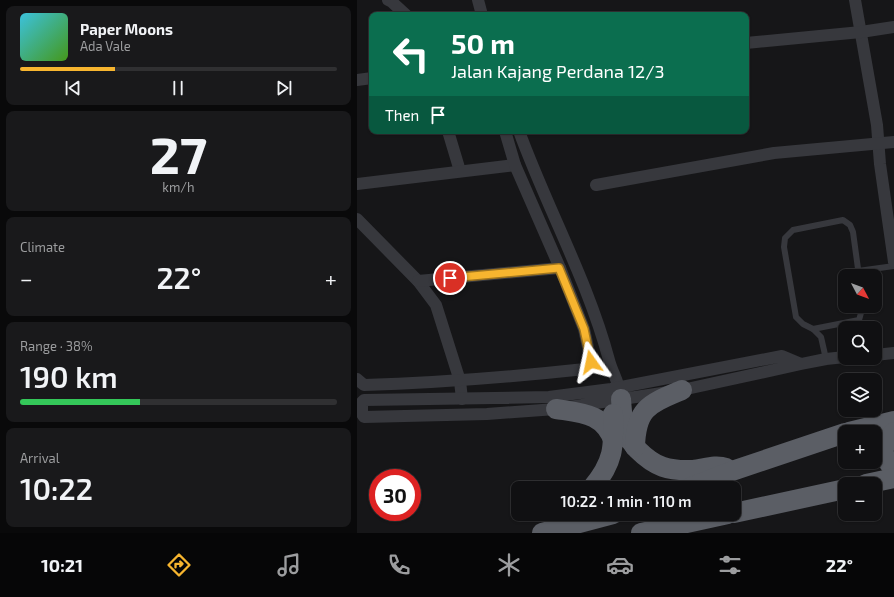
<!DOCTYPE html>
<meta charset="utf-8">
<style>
:root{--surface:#101012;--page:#19191b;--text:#f1f3f6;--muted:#9c9d9f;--line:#303032;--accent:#f7b52f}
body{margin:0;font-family:"Exo 2",sans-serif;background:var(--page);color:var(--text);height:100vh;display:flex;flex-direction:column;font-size:15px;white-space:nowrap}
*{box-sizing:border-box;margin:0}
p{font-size:13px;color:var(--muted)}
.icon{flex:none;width:22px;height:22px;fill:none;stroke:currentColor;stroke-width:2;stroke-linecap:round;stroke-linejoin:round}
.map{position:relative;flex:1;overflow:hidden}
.details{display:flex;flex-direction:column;gap:6px;padding:6px;background:#09090a;width:357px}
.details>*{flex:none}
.top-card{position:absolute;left:12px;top:12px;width:380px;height:122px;border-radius:8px;box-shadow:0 1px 3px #0004,0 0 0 1px var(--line);background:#0b6e4f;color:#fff;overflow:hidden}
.needle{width:26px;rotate:131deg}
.tools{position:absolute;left:481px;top:269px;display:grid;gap:8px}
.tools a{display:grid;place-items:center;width:44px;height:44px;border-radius:8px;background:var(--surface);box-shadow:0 1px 3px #0004,0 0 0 1px var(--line);font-size:20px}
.speed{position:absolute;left:12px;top:469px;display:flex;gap:8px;font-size:20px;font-weight:700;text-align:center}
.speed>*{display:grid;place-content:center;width:52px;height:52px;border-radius:50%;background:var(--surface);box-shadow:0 1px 3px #0004,0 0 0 1px var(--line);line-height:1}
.speed .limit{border:6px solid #d22;background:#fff;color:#111}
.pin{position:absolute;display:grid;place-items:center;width:34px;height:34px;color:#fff;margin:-17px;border:2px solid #fff;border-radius:50%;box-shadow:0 1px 4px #0007}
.me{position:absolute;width:44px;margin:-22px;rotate:348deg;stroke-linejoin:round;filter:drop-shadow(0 0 3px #0008)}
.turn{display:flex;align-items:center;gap:14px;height:84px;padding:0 16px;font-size:18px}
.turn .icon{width:52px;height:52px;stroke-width:2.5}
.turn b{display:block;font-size:28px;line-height:34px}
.then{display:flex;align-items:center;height:38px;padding:0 16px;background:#0003;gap:8px;font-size:15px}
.big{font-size:30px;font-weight:600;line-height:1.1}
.details .tile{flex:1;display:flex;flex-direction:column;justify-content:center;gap:6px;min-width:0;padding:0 14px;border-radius:8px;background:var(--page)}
.details .dial{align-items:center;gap:0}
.dial b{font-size:52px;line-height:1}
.song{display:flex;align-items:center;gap:12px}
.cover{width:48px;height:48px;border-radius:6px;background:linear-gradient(135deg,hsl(190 70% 55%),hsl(100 70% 35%))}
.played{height:4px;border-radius:2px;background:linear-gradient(90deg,var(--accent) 30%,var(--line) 30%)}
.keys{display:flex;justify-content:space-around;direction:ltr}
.heat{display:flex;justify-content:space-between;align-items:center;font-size:22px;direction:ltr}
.charge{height:6px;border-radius:3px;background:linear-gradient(90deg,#34c759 38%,var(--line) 0)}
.trip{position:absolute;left:154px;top:481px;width:230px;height:40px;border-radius:8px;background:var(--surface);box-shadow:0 1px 3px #0004,0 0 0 1px var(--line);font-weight:600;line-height:40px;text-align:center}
.dock{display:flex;height:64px;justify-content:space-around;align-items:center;background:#060607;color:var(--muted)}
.dock .icon{width:28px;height:28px}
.dock .on{color:var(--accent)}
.dock b{font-size:18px;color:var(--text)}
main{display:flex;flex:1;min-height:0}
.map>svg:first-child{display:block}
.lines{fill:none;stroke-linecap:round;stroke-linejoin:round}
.service{stroke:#37383d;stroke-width:6}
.minor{stroke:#37383d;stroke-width:12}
.trunk{stroke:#5b5e65;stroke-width:20}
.route-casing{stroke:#a1761f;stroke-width:10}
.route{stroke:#f7b52f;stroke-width:7}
</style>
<main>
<section class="details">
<div class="tile">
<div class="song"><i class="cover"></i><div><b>Paper Moons</b><p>Ada Vale</p></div></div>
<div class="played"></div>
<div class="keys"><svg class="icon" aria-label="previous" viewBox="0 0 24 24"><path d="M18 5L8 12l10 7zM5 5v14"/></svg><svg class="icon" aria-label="pause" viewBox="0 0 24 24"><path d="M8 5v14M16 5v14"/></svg><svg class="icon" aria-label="next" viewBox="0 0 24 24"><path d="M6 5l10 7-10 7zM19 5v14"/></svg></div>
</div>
<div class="tile dial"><b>27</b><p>km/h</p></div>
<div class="tile"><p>Climate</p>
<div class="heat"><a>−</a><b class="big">22°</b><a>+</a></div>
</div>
<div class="tile"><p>Range · 38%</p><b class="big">190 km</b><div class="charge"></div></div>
<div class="tile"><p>Arrival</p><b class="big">10:22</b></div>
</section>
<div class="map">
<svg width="537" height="533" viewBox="0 0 537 533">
<rect width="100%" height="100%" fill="#161618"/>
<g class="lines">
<!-- service -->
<g class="service">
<path d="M501 271 537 266"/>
<path d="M456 329 502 320 506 306"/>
<path d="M469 359 464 337 456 329 446 324 439 317 427 247 428 238 436 230 486 220 493 225 496 232 502 276"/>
</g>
<!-- minor -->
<g class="minor">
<path d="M31 0 35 2 49 15"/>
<path d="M121 0 125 15"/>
<path d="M498 0 520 125 523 164 537 262"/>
<path d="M389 43 504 32 537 27"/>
<path d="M0 80 15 78"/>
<path d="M91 131 103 171"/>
<path d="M162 131C190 208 231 281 252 360 255 372 262 382 263 394"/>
<path d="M0 184 158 165"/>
<path d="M239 185 417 153 537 142"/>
<path d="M0 219 61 281 79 305 103 381 105 399"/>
<path d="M61 281 203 268"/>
<path d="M518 355 537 353"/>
<path d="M444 364 425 356 254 389 192 397 7 400 5 402V414L7 417 130 414 199 409 325 390 444 364 469 359 488 357"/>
<path d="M0 379 7 385C81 383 154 377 228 369L231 367 234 361 227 329 203 268 158 165 148 131"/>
</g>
<!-- trunk -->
<g class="trunk">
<path d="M264 399C265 411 265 424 270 435 272 440 277 445 281 450 298 467 311 471 336 470 347 469 358 464 369 468"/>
<path d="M199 409C225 413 247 413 257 442"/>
<path d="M492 432 537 421"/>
<path d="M537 432C525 444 522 456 537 468"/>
<path d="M278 447C279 408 292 404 325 390"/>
<path d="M509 484 537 478"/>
<path d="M235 488C257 462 257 447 256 414"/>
<path d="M332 488 375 471 488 433"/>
<path d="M377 513 488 489"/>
<path d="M185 533 256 514"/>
<path d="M284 533 371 514"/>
</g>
</g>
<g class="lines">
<!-- route casing -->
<g class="route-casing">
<path id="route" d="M93 278 202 268 227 329 234 362"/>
</g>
<!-- route -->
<use href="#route" class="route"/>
</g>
</svg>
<div class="tools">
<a><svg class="needle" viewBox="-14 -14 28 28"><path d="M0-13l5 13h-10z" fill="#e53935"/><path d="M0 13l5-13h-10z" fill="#9c9d9f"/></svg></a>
<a><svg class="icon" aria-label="search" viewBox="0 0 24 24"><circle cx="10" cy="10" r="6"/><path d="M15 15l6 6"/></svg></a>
<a><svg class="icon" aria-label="layers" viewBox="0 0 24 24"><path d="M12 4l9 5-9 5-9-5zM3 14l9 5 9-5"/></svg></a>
<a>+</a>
<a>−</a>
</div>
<div class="speed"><div class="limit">30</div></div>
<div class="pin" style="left:93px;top:278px;background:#d93025"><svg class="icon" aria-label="arrive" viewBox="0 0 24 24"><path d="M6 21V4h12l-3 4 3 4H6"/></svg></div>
<svg class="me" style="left:234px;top:362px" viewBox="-20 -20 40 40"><path d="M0-17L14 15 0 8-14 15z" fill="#f7b52f" stroke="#fff" stroke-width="4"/></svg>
<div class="trip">10:22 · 1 min · 110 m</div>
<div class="top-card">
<div class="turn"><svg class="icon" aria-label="left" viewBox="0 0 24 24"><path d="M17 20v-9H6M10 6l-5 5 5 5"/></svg><div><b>50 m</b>Jalan Kajang Perdana 12/3</div></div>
<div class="then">Then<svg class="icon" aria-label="arrive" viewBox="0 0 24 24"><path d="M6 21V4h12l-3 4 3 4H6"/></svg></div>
</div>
</div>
</main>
<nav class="dock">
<b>10:21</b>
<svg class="icon on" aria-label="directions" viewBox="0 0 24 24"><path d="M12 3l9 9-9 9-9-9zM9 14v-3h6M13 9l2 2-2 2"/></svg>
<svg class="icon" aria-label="music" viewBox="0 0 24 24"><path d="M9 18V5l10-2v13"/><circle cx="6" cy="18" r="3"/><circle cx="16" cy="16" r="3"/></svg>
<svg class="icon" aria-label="phone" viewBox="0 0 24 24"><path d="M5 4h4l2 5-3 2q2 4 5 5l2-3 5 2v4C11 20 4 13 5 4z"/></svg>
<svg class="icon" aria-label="climate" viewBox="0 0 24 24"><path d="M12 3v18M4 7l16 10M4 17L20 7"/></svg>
<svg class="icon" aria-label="car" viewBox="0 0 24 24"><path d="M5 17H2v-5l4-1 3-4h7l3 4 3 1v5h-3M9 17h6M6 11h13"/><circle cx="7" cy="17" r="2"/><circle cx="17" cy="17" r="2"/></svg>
<svg class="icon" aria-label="filters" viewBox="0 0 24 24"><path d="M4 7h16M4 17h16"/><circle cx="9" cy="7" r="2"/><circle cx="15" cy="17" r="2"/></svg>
<b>22°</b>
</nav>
